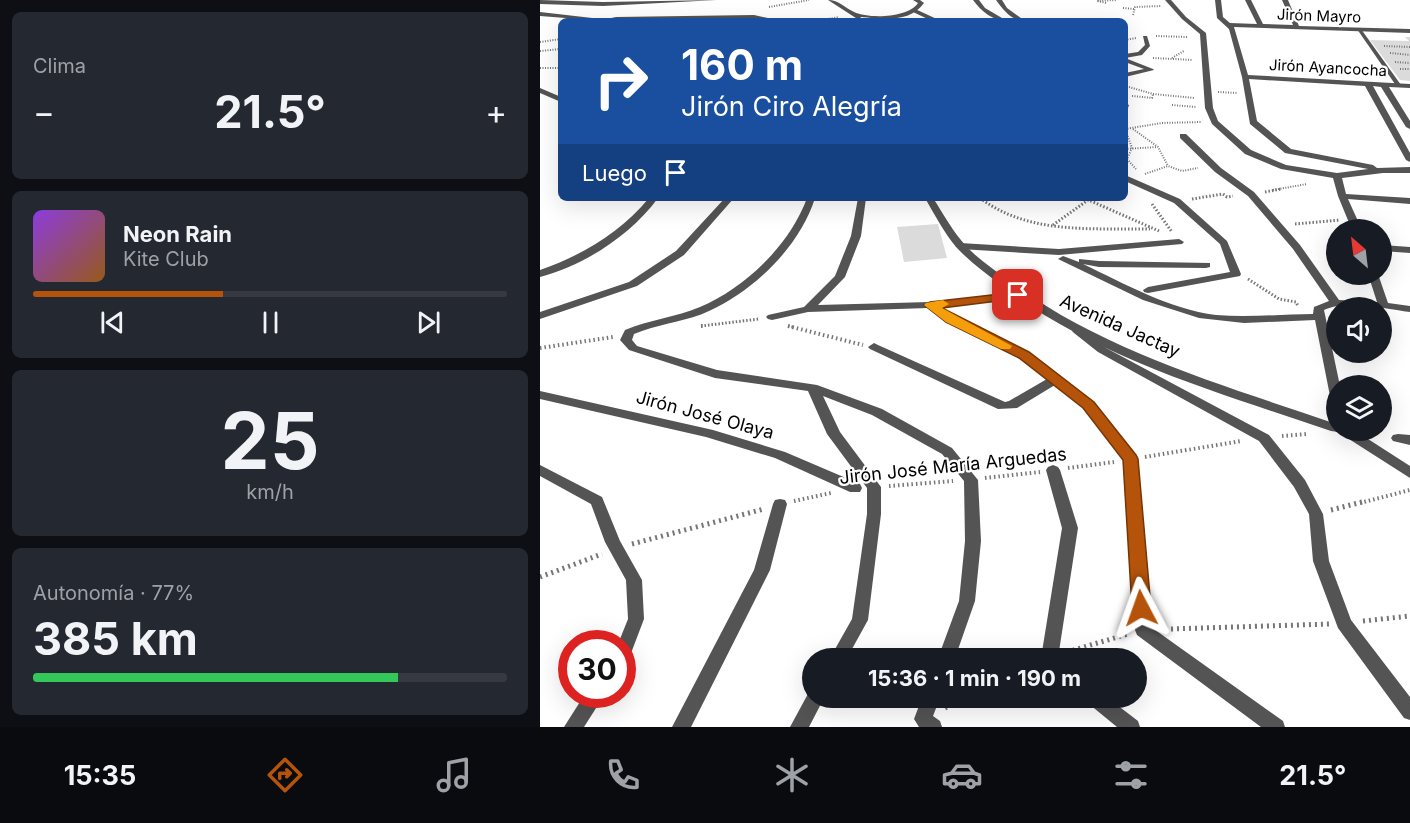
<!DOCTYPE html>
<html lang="es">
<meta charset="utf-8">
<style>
:root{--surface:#171b24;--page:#242831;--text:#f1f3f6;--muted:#9ea1a6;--line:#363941;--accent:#b45309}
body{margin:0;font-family:Inter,sans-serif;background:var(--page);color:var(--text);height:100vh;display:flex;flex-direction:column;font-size:22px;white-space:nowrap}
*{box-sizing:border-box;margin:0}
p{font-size:20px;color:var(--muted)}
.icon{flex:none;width:33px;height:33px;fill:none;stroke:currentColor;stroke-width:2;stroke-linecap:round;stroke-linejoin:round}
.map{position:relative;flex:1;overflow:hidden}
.side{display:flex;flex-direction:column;gap:12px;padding:12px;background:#0d0f14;width:540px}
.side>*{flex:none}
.hud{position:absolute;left:18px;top:18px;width:570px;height:183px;border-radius:9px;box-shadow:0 6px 24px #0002;background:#1a4fa0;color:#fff;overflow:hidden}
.needle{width:39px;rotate:332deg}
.fabs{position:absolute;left:786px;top:219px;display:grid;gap:12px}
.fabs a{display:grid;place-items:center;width:66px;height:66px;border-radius:50%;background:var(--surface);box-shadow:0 6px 24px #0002;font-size:30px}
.speed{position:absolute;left:18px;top:630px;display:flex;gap:12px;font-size:30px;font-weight:700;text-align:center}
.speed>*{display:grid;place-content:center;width:78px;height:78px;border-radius:50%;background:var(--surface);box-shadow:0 6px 24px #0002;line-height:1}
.speed .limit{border:9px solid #d22;background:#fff;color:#111}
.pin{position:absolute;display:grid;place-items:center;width:51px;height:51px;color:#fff;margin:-26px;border-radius:12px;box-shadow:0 3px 9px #0006}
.me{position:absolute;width:66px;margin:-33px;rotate:356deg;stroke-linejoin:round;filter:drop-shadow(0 0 4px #0008)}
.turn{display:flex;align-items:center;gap:21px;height:126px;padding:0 24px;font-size:27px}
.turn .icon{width:78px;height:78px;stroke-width:2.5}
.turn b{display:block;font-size:42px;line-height:51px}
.then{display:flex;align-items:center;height:57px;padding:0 24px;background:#0003;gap:12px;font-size:22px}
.big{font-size:45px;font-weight:700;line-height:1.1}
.side .card{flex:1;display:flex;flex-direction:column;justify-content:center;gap:9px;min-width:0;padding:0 21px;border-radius:9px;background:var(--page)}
.side .dial{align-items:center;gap:0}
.dial b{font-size:78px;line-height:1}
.song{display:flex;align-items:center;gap:18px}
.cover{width:72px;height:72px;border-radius:9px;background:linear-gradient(135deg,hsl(270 70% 55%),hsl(30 70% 35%))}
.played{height:6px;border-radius:3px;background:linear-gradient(90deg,var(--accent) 40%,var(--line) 40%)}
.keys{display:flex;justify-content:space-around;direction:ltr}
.heat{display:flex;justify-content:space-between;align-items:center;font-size:33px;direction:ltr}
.charge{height:9px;border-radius:4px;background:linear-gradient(90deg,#34c759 77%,var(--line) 0)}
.trip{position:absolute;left:262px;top:648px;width:345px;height:60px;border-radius:30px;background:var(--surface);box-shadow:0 6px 24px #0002;font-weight:700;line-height:60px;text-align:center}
.dock{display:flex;height:96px;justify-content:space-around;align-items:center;background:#090b0e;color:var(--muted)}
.dock .icon{width:42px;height:42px}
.dock .current{color:var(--accent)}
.dock b{font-size:27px;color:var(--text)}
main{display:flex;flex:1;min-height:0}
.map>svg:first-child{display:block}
.green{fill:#dbdbdb}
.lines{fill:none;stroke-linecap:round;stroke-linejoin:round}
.path-far3{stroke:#767676;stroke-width:2;stroke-dasharray:1 1.5;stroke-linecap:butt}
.path-far2{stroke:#767676;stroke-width:3;stroke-dasharray:1.5 2;stroke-linecap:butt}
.path-far1{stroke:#767676;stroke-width:4;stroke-dasharray:1.5 3;stroke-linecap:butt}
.path{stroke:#767676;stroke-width:5;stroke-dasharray:2 4;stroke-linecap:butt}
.service{fill:#545454;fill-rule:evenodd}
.minor{fill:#545454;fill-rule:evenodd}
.tertiary{fill:#545454;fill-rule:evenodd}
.route{fill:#b45309;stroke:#753606;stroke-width:1.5}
.slow{fill:#f59e0b}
.labels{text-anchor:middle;stroke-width:4.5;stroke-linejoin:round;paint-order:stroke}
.far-street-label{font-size:15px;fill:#000;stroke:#fff}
.street-label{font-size:18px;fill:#000;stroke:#fff}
</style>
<main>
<section class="side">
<div class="card"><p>Clima</p>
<div class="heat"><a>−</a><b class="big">21.5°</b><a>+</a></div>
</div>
<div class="card">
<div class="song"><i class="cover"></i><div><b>Neon Rain</b><p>Kite Club</p></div></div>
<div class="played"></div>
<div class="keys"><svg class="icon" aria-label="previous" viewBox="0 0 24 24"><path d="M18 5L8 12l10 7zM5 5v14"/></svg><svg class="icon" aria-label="pause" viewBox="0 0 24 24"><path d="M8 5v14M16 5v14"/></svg><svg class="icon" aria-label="next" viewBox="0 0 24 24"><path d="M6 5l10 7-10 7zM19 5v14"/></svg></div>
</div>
<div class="card dial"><b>25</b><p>km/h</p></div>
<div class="card"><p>Autonomía · 77%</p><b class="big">385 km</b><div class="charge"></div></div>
</section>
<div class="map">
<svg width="870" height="727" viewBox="0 0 870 727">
<rect width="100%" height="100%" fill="#fff"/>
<!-- green -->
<g class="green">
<path d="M865 37H870V81L860 80 830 40 869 41Z"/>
<path d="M398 224 407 258 364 262 357 227Z"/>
</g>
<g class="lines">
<!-- path-far3 -->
<g class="path-far3">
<path d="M566 3 558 1 576 0"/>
<path d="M229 7 269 0"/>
<path d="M583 8 594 9"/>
<path d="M593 15 595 7 621 6"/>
<path d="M277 21 299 17"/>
<path d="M616 36 647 37"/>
<path d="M585 40 596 38"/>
<path d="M0 42 21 39"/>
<path d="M844 46 870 47"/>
<path d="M0 51 21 49"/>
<path d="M850 53 870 55"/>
<path d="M613 58 653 60"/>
<path d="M632 58 644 51"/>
<path d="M855 62 870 63"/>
<path d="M0 68H21"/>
<path d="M860 69H870"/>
<path d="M589 87 613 94 655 98"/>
<path d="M678 92 698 93"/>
<path d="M592 96 612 98 613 94"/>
<path d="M632 105 656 107"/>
<path d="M585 129 622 123 662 122"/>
<path d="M585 129 592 148 587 159 596 169"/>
<path d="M593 129 618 147 628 166"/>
<path d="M585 149 617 147"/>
<path d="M605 174 628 166 642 171 658 168"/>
<path d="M733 190 767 184"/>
</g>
<!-- path-far2 -->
<g class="path-far2">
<path d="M725 192 741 189"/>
<path d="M440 198C489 235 552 228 610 229"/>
<path d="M544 198 619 231"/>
<path d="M652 199 683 194 687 197 693 196"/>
<path d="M612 204 632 232"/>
<path d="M755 224 800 220"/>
<path d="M513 225 548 200"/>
<path d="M708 279 739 299 756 302 758 306"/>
<path d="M161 326 219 319"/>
<path d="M248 326 253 327"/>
</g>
<!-- path-far1 -->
<g class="path-far1">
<path d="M161 326H163"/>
<path d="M248 326 323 345"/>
<path d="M0 348 73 337"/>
<path d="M742 436 767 434"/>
<path d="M605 457 701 441"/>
<path d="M528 468 574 462"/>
<path d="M445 478 500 472"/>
<path d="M349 486 413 481"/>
<path d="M254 501 291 493"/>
<path d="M820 503 870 490"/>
</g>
<!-- path -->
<g class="path">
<path d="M791 510 826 501"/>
<path d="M92 544 224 509"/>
<path d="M0 577 62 554"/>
<path d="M823 621 870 616"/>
<path d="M631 629 789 624"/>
<path d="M527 652 588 634"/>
<path d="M405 708 426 698"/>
</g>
<!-- service -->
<path class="service" d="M817 29H821L861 85V87H857Z"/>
<!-- minor -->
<g class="minor">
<path d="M0 0 63 2 177 0 63 6 0 4Z"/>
<path d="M625 0H631L646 17 666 33 673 108 678 121 711 150 746 165 797 173 828 169 745 153 710 124 702 77 689 29 677 18 675 0H681L683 17 690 23 717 24 705 0H711L723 24 753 25 742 0H748L759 26 870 29V33L694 27 708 75 870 84V88L849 87 870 121V129L866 127 841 87 833 86 870 153V162L866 160 825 86 709 79 717 121 751 149 833 165 837 168 870 167V173H843L802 178 806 194 870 198V204L808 199 822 230H812L798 196 793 178 741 169 705 154 672 124 665 108 660 34 642 19Z"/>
<path d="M375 9 399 20 400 21H392L373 12Z"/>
<path d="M0 12 61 19 64 21 0 16Z"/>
<path d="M603 36H607L610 46 602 55 585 58V54L598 52 605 45Z"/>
<path d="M585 58 613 69 614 70 585 77V73L604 69 585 62Z"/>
<path d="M0 88 21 97V102L0 93Z"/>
<path d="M585 103 589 105 588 108H585Z"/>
<path d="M640 134H646L681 168 714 192 760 245 799 300 837 302 828 274H838L848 303 870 306V312C846 309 807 299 784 310L800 386H796V400L792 399 790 396 775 320 704 323 659 318 603 300 518 259 523 256 539 262V259L559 261 670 263V267L666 268 559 267 543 264C585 284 629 309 676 315 709 318 741 314 773 314L774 307 789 301 753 249 708 196 675 172 640 138Z"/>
<path d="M585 175 640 199 687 241 701 274 700 276 608 293 604 292 603 290 608 287 690 272 680 244 634 203 585 181Z"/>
<path d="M109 198H118C91 235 45 265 0 277V270C41 256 81 232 109 198Z"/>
<path d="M185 198H194L144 255 97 286 0 319V312L89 282 136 251Z"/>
<path d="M267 198H275C260 246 215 290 169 311 148 321 124 323 102 331L94 334 92 340 97 346 177 370 277 385 342 409 412 448 438 480 441 541 435 601 415 658H398L419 601 425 541 424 481 402 454 332 415 283 396 300 432 341 487V514L328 620 307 658H290L312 619 327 514V488L287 434 268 391 175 378 89 350 80 340 85 330C109 320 136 317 160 307 205 288 250 245 267 198Z"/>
<path d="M318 198H326L321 236 305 277 278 305 390 302 482 293 483 295 482 297 478 298 401 307 415 317 488 352 554 402 595 456 597 459 611 627 743 721 745 727H721L597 635 595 630 583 460 544 408 515 385 477 408 458 409 330 349 328 347 334 343 338 345 465 402 469 401 507 379 480 358 407 321 388 308 268 312 232 320 228 319 226 317 228 315 264 307 295 276 311 236Z"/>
<path d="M639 239 644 242 642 244 519 255 420 249 415 246 420 243 519 249Z"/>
<path d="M842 245 870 247V253L842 251Z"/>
<path d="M538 328 542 329 566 348 729 435 765 480 783 514 789 561 811 620 870 697V720L864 718 798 628 773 561 769 514 754 487 719 441 558 352 534 333 532 331Z"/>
<path d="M0 391 173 430 245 452 320 484 322 488 320 492H310L235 458 166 437 0 399Z"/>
<path d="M858 434 870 435V445L853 441 851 438 853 435Z"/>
<path d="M0 465 62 497 80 541 102 580 104 619 88 661 82 663V644H78L88 619 86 580 65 542 51 504 0 476Z"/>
<path d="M513 465 518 467 520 470 538 528 518 658H501L522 528 506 470 508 467Z"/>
<path d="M240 499 245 500 247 504 230 570 151 727H132L214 570 233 504 235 500Z"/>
<path d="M273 691V698H284L269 727H250L269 692Z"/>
<path d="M45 694H65L44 727H24Z"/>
<path d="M382 698H400L393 716 400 721 402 727H379L374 719Z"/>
<path d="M546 698H568L598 721 600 727H577L549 704Z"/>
</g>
<!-- tertiary -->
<g class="tertiary">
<path d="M288 0C299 0 305 8 314 12 329 19 368 18 378 3L373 0H380L384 3C370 23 343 19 321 17L319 20Z"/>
<path d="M433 0H439L445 8 467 21C453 21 441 11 433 0Z"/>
<path d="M456 0H462L467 8 485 21C472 21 463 10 456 0Z"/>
<path d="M214 15 242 21 214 19 57 21 76 17Z"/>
<path d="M385 198H393C404 215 413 232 427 247 439 260 455 270 469 281 566 353 684 385 796 424V430H814L870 466V478L798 432 791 431C678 392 559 360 462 286 447 274 430 262 417 248 404 233 395 215 385 198Z"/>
</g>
</g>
<!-- route -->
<path class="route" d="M478 292 482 293V298L402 308 489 352 554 402 596 455 598 459 611 608 608 613 601 616 595 613 592 608 583 460 543 408 479 358 406 322 384 305 390 302Z"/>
<!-- slow -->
<path class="slow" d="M403 300 409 304 402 308 472 346 470 349H461L406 322 384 305 386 303Z"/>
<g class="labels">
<!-- far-street labels -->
<g class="far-street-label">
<text transform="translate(779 16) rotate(2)" y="5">Jirón Mayro</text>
<text transform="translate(788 68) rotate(3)" y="5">Jirón Ayancocha</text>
</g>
<!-- street labels -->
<g class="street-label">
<text transform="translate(580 326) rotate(24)" y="6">Avenida Jactay</text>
<text transform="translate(165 415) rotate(15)" y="6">Jirón José Olaya</text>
<text transform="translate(413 466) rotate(-6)" y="6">Jirón José María Arguedas</text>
</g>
</g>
</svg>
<div class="fabs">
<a><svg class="needle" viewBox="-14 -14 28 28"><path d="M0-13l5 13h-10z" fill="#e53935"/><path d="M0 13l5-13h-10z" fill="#9ea1a6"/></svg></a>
<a><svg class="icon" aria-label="sound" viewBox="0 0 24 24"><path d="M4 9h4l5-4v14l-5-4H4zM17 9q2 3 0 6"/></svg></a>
<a><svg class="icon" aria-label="layers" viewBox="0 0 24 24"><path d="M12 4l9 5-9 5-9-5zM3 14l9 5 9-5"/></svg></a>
</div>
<div class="speed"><div class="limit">30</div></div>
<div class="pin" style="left:478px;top:295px;background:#d93025"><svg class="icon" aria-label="arrive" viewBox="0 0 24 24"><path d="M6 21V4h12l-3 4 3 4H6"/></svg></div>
<svg class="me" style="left:601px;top:608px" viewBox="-20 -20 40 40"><path d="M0-17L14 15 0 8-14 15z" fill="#b45309" stroke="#fff" stroke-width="4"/></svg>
<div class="trip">15:36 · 1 min · 190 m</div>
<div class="hud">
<div class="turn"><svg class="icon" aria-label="right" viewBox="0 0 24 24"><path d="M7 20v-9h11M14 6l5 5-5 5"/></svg><div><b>160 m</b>Jirón Ciro Alegría</div></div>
<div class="then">Luego<svg class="icon" aria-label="arrive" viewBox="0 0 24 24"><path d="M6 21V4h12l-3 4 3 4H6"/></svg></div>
</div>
</div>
</main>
<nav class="dock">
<b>15:35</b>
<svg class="icon current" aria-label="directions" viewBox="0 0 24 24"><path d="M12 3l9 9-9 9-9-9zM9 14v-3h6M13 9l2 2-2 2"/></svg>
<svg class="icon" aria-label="music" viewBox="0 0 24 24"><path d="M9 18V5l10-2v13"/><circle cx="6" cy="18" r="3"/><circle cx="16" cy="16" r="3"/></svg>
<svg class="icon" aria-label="phone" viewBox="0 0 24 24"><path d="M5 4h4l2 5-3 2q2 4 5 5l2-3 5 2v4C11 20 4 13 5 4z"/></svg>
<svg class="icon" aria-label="climate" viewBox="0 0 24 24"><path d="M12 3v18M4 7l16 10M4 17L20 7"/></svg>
<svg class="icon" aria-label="car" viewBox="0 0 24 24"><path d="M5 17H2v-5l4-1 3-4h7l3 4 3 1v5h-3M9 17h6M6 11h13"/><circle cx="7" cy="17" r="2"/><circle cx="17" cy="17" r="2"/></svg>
<svg class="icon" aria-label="filters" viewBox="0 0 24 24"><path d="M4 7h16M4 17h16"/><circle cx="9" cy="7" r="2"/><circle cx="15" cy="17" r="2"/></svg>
<b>21.5°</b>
</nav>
